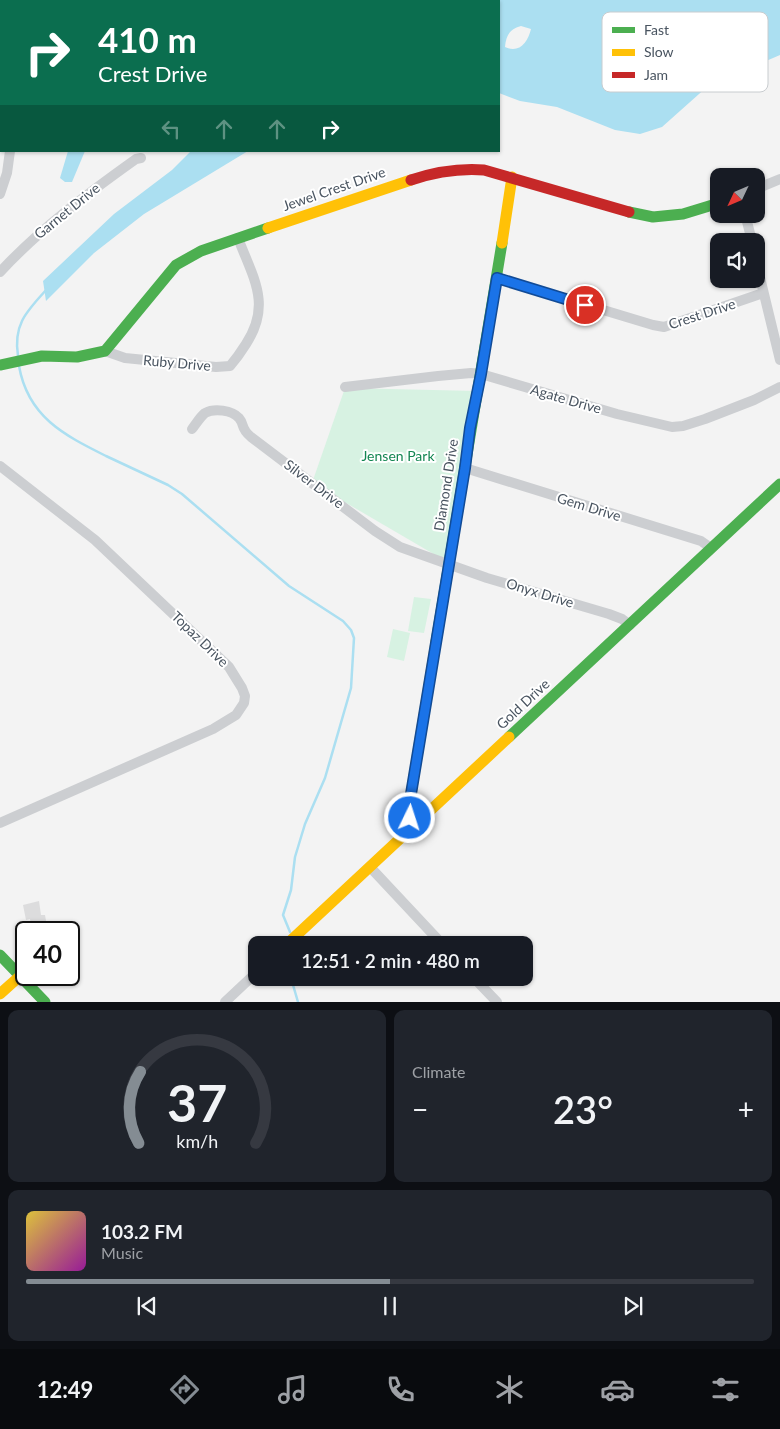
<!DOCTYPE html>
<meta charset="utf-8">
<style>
:root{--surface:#171b24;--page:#20242c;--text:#f1f3f6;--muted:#9ea1a6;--line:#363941;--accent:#848c93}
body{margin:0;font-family:Lato,sans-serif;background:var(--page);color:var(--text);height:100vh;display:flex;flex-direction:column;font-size:19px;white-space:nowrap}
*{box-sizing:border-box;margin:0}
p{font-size:16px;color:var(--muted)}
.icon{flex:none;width:28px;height:28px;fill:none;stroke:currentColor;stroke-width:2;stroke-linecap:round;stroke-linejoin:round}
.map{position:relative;height:1002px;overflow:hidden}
.drawer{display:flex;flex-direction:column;gap:8px;padding:8px;background:#0d0f14;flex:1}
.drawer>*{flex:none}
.guide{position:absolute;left:0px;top:0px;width:500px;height:152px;box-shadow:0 1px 4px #0004;background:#0b6e4f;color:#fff;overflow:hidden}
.needle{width:32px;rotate:226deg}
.tools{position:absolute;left:710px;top:168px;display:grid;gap:10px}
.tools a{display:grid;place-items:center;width:55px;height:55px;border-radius:10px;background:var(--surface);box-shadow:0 1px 4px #0004;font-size:25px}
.speed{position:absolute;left:15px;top:921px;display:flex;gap:10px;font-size:25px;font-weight:700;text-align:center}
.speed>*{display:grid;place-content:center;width:65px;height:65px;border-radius:50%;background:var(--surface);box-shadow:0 1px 4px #0004;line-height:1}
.speed .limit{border:2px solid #111;border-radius:8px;background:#fff;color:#111}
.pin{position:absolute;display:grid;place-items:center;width:42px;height:42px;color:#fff;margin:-21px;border:2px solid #fff;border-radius:50%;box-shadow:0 1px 5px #0007}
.me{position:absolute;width:55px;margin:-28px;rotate:4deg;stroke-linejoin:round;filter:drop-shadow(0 0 4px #0008)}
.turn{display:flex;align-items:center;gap:18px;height:105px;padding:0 15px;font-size:22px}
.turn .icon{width:65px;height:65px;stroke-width:2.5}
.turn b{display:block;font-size:35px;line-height:42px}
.lanes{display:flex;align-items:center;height:48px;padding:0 15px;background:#0003;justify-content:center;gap:25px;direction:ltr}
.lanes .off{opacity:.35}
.big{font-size:38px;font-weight:600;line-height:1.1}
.drawer .widget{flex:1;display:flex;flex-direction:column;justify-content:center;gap:8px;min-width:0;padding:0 18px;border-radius:10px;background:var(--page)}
.drawer .dial{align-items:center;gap:0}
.dial svg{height:130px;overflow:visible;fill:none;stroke:var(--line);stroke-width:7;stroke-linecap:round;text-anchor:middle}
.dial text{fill:var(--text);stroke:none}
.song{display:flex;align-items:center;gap:15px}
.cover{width:60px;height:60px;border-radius:8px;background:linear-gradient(135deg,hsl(50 70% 55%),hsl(300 70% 35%))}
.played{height:5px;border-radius:2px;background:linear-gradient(90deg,var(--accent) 50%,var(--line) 50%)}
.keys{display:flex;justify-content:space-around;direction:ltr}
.heat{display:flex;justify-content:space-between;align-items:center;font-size:28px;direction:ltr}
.drawer .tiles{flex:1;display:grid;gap:8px;grid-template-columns:1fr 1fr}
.widget:last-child{grid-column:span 2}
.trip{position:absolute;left:248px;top:936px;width:285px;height:50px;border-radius:10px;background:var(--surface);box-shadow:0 1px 4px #0004;font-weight:600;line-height:50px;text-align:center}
.tabs{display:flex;height:80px;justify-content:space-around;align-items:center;background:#090b0e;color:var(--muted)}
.tabs .icon{width:35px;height:35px}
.tabs .current{color:var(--accent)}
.tabs b{font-size:22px;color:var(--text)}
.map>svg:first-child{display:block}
.green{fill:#d7f2e2}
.water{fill:#abdff1;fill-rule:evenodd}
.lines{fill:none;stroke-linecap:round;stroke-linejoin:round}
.stream{stroke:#abdff1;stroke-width:2.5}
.building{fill:#dcdcdd}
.street{stroke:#ccced1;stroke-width:10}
.fast{stroke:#4caf50;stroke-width:11}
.slow{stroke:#ffc107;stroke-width:11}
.jam{stroke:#c62828;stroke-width:11}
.route-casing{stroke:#114b97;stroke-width:12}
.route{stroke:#1a73e8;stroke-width:9}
.labels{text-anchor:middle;stroke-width:4;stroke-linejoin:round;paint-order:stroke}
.street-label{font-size:14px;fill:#495460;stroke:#fff}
.park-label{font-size:14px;fill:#148652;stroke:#fff}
.key{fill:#fff;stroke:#c8cccf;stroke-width:1}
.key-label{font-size:14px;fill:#495460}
</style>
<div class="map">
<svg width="780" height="1002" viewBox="0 0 780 1002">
<rect width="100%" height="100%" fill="#f3f3f3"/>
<!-- green -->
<g class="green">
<path d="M131 0H376L377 1H131Z"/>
<path d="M345 388 477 391 449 563 312 483Z"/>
<path d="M414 597 431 599 424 633 408 631Z"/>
<path d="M393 629 410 633 404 661 387 657Z"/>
</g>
<!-- water -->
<g class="water">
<path d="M376 0H780V55L708 86 662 127 640 134 615 130 557 107 520 101 499 93V1ZM521 26 531 29C528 42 519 54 505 47 506 35 510 29 521 26Z"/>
<path d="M68 151H85L72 182H65L60 178Z"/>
<path d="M191 151H248L144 214 94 253 46 301 43 281 114 214 172 170Z"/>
</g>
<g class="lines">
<!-- stream -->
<g class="stream">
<path d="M18 356C13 324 27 311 47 289"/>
<path d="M19 366C28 417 64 435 106 456 127 466 147 475 168 485L182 494 289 586 343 621 351 630 354 638 351 688 325 778 305 824 295 857 291 890 283 915 290 932"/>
<path d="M291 978 298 1002"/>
</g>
</g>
<!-- building -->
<path class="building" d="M39 901 41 915H45L48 932H32L30 919 26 920 23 905Z"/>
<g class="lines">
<!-- street -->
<g class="street">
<path d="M14 1V0"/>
<path d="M756 189 780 179"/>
<path d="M0 194 7 173 10 151"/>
<path d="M745 214 752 241"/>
<path d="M756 261 780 360"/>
<path d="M0 272C41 228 87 194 136 159L141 158"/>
<path d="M497 278 653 325 664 327 763 293"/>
<path d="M105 351 125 358 216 367 230 366C236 359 241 352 246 344 272 304 253 278 238 238"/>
<path d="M345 387 438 376 471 373 481 374 617 414 672 427 683 426 705 419 754 400 780 387"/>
<path d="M192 429C196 424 200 417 205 413 214 408 232 410 239 418 245 425 240 428 251 437L375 531 400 547 487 578 609 614 622 619 630 625"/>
<path d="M0 466 95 540 229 667 242 688 245 696 244 703 236 715 213 729 0 823"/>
<path d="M465 468 701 541 711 548"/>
<path d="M370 867 443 945"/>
<path d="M474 978 497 1002"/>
<path d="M225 1002 256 973"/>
</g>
<!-- fast -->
<g class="fast">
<path d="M629 212 653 217 683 214 719 203"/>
<path d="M0 365 42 356 77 357 105 351 176 265 201 251 268 228"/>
<path d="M436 642 502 243"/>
<path d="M509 737 780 484"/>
<path d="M0 955 45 1002"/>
</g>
<!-- slow -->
<g class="slow">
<path d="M268 228 411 180"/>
<path d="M502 243 512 177"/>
<path d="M415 826 408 812 436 642"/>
<path d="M286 945 509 737"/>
<path d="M0 994 20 976"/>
</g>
<!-- jam -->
<path class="jam" d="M411 180C435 172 458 168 484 170L629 212"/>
</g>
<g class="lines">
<!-- route casing -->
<g class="route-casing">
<path id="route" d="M410 818 408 812 465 468 470 428 481 374 497 278 585 305"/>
</g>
<!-- route -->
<use href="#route" class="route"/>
</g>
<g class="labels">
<!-- street labels -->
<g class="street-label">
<text transform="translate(334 189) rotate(-19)" y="5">Jewel Crest Drive</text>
<text transform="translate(67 211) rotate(-39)" y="5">Garnet Drive</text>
<text transform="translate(702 314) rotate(-18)" y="5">Crest Drive</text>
<text transform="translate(177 363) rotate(5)" y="5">Ruby Drive</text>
<text transform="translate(566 399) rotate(16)" y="5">Agate Drive</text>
<text transform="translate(314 484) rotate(37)" y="5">Silver Drive</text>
<text transform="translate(446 485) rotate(-81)" y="5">Diamond Drive</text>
<text transform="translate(589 507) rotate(17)" y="5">Gem Drive</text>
<text transform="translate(540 593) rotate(17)" y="5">Onyx Drive</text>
<text transform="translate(200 639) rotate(44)" y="5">Topaz Drive</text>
<text transform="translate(523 704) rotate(-43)" y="5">Gold Drive</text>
</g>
<!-- park labels -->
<g class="park-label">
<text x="398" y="461">Jensen Park</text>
</g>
</g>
<!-- legend -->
<rect x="602" y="12" width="166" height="80" rx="8" class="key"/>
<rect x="612" y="27" width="23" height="6" fill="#4caf50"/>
<rect x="612" y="49" width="23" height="7" fill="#ffc107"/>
<rect x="612" y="72" width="23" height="6" fill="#c62828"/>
<g class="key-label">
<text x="644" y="35">Fast</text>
<text x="644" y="57">Slow</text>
<text x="644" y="80">Jam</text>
</g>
</svg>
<div class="tools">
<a><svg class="needle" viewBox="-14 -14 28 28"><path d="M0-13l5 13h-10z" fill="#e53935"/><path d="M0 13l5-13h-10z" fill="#9ea1a6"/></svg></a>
<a><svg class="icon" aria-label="sound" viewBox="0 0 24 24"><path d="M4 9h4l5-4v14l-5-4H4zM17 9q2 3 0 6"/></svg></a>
</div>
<div class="speed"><div class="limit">40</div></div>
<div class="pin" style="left:585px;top:305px;background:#d93025"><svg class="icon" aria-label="arrive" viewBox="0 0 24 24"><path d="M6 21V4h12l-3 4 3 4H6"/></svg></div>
<svg class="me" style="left:410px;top:818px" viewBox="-20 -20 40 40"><circle r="17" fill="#1a73e8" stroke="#fff" stroke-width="3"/><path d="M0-11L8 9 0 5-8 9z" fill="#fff"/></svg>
<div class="trip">12:51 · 2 min · 480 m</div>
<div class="guide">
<div class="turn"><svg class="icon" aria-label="right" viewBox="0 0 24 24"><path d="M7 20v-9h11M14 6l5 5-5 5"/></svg><div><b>410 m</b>Crest Drive</div></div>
<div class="lanes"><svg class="icon off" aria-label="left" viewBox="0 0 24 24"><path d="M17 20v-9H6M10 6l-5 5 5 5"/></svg><svg class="icon off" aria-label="ahead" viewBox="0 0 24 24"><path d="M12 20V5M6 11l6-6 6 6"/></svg><svg class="icon off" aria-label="ahead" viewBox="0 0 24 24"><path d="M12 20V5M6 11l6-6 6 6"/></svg><svg class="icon" aria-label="right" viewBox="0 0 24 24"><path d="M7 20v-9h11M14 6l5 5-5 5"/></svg></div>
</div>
</div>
<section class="drawer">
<div class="tiles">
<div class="widget dial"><svg viewBox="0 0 100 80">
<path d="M14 69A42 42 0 1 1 86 69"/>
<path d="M14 69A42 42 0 0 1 15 25" stroke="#848c93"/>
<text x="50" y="56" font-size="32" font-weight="700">37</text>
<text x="50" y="72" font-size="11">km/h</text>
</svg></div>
<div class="widget"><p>Climate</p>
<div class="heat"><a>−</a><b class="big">23°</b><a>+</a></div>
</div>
<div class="widget">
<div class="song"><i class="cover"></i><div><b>103.2 FM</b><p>Music</p></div></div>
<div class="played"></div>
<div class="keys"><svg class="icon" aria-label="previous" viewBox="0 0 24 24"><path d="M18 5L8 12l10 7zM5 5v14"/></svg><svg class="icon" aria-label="pause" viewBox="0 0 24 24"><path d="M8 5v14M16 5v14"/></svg><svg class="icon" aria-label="next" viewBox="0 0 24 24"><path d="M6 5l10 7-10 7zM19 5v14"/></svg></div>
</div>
</div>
</section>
<nav class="tabs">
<b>12:49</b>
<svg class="icon current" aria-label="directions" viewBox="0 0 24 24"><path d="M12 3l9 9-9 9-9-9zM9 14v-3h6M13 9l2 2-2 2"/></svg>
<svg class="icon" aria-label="music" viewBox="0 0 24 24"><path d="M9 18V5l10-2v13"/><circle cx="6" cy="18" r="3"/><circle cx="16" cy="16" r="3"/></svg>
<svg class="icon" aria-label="phone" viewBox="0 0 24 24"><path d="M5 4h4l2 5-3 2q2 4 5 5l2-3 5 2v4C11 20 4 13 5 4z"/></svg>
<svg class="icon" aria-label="climate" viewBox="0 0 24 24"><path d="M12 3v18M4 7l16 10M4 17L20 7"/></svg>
<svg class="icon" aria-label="car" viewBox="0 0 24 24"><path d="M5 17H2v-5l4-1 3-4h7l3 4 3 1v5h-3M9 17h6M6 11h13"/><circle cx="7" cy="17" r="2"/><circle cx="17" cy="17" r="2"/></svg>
<svg class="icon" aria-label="filters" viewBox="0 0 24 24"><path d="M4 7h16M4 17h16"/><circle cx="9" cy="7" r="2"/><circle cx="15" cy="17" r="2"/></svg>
</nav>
